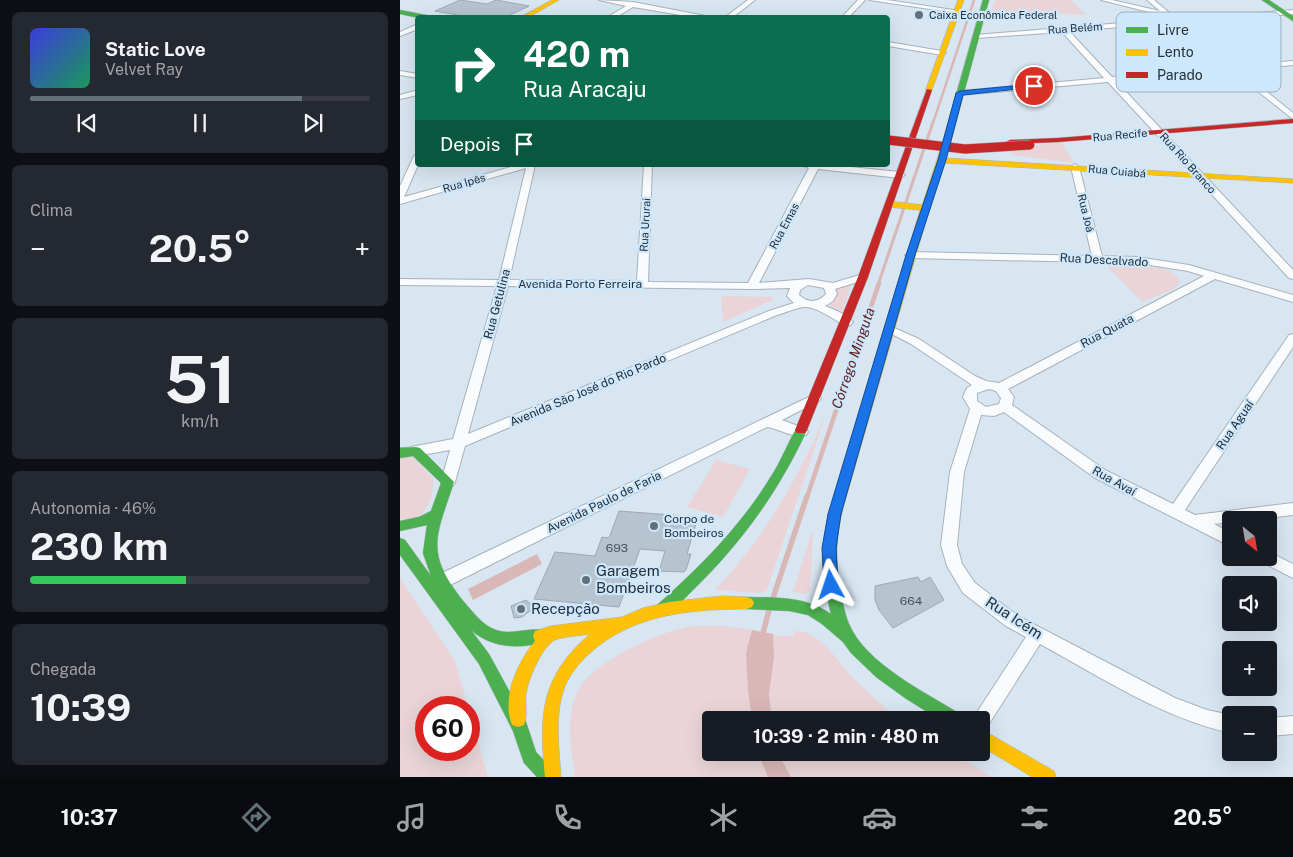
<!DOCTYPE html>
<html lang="pt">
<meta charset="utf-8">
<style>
:root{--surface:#171b24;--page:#242831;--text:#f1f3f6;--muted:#9ea1a6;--line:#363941;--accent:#646f78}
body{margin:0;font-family:"Public Sans",sans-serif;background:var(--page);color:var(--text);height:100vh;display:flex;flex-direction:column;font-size:19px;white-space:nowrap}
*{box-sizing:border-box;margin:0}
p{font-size:16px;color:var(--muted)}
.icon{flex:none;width:28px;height:28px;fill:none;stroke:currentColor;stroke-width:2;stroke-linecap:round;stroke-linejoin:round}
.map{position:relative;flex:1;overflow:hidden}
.panel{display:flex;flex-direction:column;gap:12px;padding:12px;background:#0d0f14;width:400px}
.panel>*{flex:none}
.hud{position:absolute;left:15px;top:15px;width:475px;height:152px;border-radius:5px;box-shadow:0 5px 20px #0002;background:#0b6e4f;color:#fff;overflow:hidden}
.needle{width:32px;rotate:150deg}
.tools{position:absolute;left:822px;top:511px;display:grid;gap:10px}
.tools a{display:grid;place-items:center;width:55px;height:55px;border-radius:5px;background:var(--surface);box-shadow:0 5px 20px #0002;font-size:25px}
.speed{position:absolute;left:15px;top:696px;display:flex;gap:10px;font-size:25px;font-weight:700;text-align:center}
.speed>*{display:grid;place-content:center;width:65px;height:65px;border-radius:50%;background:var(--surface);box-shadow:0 5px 20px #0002;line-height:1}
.speed .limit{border:8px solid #d22;background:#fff;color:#111}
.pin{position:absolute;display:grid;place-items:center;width:42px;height:42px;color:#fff;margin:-21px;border:2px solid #fff;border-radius:50%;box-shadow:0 1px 5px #0007}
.me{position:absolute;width:55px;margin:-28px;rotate:355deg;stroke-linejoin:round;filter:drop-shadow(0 0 4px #0008)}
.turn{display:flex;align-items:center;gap:18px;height:105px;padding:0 25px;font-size:22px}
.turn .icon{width:65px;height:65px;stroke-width:2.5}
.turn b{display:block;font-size:35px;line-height:42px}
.then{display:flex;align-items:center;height:48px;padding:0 25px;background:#0003;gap:10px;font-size:19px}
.big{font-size:38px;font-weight:700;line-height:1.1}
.panel .card{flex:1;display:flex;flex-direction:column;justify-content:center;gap:8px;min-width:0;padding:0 18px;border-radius:8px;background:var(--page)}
.panel .dial{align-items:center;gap:0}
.dial b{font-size:65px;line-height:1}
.song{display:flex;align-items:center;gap:15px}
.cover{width:60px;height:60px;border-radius:8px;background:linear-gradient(135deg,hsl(240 70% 55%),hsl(150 70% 35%))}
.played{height:5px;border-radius:2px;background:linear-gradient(90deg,var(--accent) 80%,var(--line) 80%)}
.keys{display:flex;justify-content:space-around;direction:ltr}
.heat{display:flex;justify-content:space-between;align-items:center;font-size:28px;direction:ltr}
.charge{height:8px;border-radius:4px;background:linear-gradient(90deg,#34c759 46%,var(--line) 0)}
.trip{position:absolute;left:302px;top:711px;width:288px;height:50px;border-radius:5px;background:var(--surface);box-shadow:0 5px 20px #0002;font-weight:700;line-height:50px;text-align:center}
.menu{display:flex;height:80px;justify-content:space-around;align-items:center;background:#090b0e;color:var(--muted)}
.menu .icon{width:35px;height:35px}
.menu .selected{color:var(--accent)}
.menu b{font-size:22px;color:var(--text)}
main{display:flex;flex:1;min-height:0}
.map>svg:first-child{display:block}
.green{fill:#ead4d7}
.water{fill:#d9b7b6}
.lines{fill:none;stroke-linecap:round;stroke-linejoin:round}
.stream-far3{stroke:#d9b7b6;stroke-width:2.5}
.stream-far2{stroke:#d9b7b6;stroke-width:3}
.stream-far1{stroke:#d9b7b6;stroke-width:4.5}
.stream{stroke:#d9b7b6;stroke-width:5.5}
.building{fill:#b6c4d0;stroke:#9ea9b2}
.street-casing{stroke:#a7b2bb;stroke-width:2}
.fast-casing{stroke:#a7b2bb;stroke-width:1}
.slow-casing{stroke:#a7b2bb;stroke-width:1}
.jam-casing{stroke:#a7b2bb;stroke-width:1}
.street{fill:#f9fbfd;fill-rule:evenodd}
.fast{fill:#4caf50;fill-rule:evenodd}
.slow{fill:#ffc107;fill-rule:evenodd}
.jam{fill:#c62828;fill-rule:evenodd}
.jam-bridge-casing{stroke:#a7b2bb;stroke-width:10;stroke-linecap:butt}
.jam-bridge{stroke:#c62828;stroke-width:9}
.route{fill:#1a73e8;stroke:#114b97}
.poi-dot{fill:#646f78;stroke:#cde7fd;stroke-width:2}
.labels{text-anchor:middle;stroke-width:4.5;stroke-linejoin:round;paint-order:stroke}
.far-poi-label{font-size:11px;fill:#252f37;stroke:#cde7fd;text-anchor:start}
.far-street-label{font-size:11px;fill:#252f37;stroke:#cde7fd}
.street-label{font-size:12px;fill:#252f37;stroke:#cde7fd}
.poi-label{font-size:12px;fill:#252f37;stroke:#cde7fd;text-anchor:start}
.near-number-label{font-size:12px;fill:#49545d}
.water-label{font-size:14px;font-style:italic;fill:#61201e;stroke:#cde7fd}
.near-poi-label{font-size:15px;fill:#252f37;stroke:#cde7fd;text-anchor:start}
.near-street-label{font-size:15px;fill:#252f37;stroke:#cde7fd}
.key{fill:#cde7fd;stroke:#9bb0c2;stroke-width:1}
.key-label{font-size:14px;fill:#252f37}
</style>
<main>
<section class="panel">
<div class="card">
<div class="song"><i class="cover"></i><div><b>Static Love</b><p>Velvet Ray</p></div></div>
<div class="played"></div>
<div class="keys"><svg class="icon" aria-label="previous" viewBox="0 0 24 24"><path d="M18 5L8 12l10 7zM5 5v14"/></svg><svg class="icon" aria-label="pause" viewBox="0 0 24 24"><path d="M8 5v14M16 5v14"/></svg><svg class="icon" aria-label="next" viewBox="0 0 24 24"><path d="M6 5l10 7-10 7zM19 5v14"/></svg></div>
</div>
<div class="card"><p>Clima</p>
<div class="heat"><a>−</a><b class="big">20.5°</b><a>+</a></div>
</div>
<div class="card dial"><b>51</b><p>km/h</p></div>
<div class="card"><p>Autonomia · 46%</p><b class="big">230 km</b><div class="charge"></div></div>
<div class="card"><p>Chegada</p><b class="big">10:39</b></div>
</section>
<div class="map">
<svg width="893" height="777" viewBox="0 0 893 777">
<rect width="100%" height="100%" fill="#d8e6f2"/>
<!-- green -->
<g class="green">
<path d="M595 0H671L686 15 640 12 624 20 590 17Z"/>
<path d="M661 141 674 163 612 155 610 151Z"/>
<path d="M706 265 761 268C769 270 775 273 780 281L776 288 742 302Z"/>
<path d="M451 285 443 311 430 306 436 295 434 288Z"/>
<path d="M321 296 372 297 373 300 323 322Z"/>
<path d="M426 414 367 590 361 593 315 590C366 535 396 482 426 414Z"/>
<path d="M9 453 33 478C34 494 29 507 18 518L0 519V456Z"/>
<path d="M316 460 350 469 323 517 287 507Z"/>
<path d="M413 528 410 591 405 594 393 592Z"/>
<path d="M0 578 55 661 68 707 26 708V750H69V708L88 777H0Z"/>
<path d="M293 626H325L352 630 346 653 348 691 352 720H311V752L358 753 368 777H175C171 749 164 713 180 687 197 660 262 630 293 626Z"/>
<path d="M396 631C421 631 438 663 454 679 469 693 485 709 502 720H372L369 695 374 657 373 634 379 636H392Z"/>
<path d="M378 753H553L592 777H391Z"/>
</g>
<!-- water -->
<g class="water">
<path d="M137 554 142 564 73 600 68 589Z"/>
<path d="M352 630 373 634 374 657 369 695 372 720H352L348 691 346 653Z"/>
<path d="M358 753H378L391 777H368Z"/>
</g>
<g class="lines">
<!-- stream-far3 -->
<path class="stream-far3" d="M533 123 574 0"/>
<!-- stream-far2 -->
<path class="stream-far2" d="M478 285 533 122"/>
<!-- stream-far1 -->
<path class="stream-far1" d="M407 497 479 283"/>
<!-- stream -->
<g class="stream">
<path d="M373 598 407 496"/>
<path d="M362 637 369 610"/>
</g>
</g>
<!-- building -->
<g class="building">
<path d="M60 0 87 4 96 0 129 6 104 18H73L35 11Z"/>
<path d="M219 511 298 517 287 554H291L286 570 284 572 259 571 265 551 240 549 219 607 134 599 155 552 195 556 202 537 209 538Z"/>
<path d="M518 577 521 582 530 577 544 600 493 628 479 610 475 600V586Z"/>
<path d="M126 600 132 605 130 611 122 617 114 618 111 606Z"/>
</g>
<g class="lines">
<!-- street casing -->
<g class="street-casing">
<g id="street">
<path d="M199 0 233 2 316 18H298L233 7 215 18H206L226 6Z"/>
<path d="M348 0H355L332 18H324Z"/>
<path d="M458 0H465L448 18H441Z"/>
<path d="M469 0H487L560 11 557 13Z"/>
<path d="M701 0H712L760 11 747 0H754L777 19 893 10V14L781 22 835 66 893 61V65L840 70 893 113V119L832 71 716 81 893 270V279L889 278 708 82 560 95 556 93 560 91 704 78 662 32 577 38 574 36 575 35 770 19 765 16ZM774 23 827 67 712 77 669 31Z"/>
<path d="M18 24V29L0 36V32Z"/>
<path d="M488 42 542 51 546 53 542 55 488 46Z"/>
<path d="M0 71 18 74V78L0 75Z"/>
<path d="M18 90V95L0 99V95Z"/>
<path d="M18 153V165L4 197 118 165H135L109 280 237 281 244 165H252L248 282 348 283 409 168 402 165H431L500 172 505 175 500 178 418 169 359 283 409 279 433 283 463 274 467 275 468 277 467 279 435 289 437 294 433 301 425 306C435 310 445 313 453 322L451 325C440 327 420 306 404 307 395 308 385 313 377 315L65 446 55 482 53 486 48 487 43 486 41 482 50 450 16 456 11 455 9 451 11 447 16 446 53 439 97 286 0 285V279L99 280 126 168 0 204V186L14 156ZM408 285 424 288 426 294C418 303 408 303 399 295L400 290ZM108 286 352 289 390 288 387 296 394 303 369 311 68 434Z"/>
<path d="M675 164 679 167 702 256 737 257 789 265 893 295V302L815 279 608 389 614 397 612 405 705 470 773 504 889 335 893 334V347L785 510 795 515 893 503V515L850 520H831V522L814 524 831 533V546L826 544 695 478 604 412 594 416 581 415 564 472 557 545 562 564 575 583 618 616 775 698 807 710 831 715V733C762 718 701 677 640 644L587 727 581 730V720H572L626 637 606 626 563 593 547 566 541 545 550 472 570 409 563 397 567 388 572 385 511 344 484 330 490 326 519 339 575 376 586 381 599 383 804 276 788 271 737 263 510 258 505 255 510 252 692 256 671 167ZM589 389 596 391 601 398 599 404 586 407 577 401V393Z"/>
<path d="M415 394 419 395 421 398 419 401 382 420 406 429 408 432 406 435C395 439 379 429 367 427L48 586 42 588 36 586 34 581 36 576Z"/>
<path d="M869 552 893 564V578L862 562 860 558H869Z"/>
<path d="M893 716V734L869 736V718Z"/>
</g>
</g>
<!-- fast casing -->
<g class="fast-casing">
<g id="fast">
<path d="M583 0H589L551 141 544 143 543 141Z"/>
<path d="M862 0H869L893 16V21Z"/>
<path d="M0 10 31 16 34 18H19L0 14Z"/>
<path d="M401 426 405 427 407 430C378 493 339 546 289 594 281 602 268 619 256 614L254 610 256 606C299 568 340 527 370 478 381 462 387 444 397 427Z"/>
<path d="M16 447 20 448 54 482C36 537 24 552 64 602 73 612 83 626 96 630 112 636 130 626 145 631L147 636 145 641C121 650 91 648 71 630L89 654 126 722 136 752 154 771 156 777H137L124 763 113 731 79 664 0 555V538L5 540 31 576 23 553 27 525 0 531V521L19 517 31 511 41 483 13 456 0 458V448Z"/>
<path d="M437 503 442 504 443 508C436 534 435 561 440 587 442 599 444 612 449 624 466 664 525 692 560 714L562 720H540L505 698 476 677 451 653 443 642 422 624 408 615 390 611 347 609 342 607 340 603 342 599 347 597C377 598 405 596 431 614 422 579 420 543 431 508L432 504Z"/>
</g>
</g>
<!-- slow casing -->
<g class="slow-casing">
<g id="slow">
<path d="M152 0H159L127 18H119Z"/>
<path d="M558 0H564L532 90 527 91 526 90Z"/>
<path d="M544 139 551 141 545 158 893 179V183L544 163 530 206 531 208 529 210 443 508 442 512 437 513 432 512 431 508 520 210 488 207 484 204 488 201 522 205Z"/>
<path d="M322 596 347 597 352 599 354 603 352 607 347 609C291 609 233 614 190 653 180 662 170 674 165 686 154 715 159 747 161 777H145C139 715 140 677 190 634 179 636 165 636 155 640 142 646 128 680 126 694 125 704 128 715 124 725L118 727 112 725C101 697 118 662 135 641L133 636 135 631 151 626 222 617 243 608 269 602Z"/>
<path d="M581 729 654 771 656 777H632L581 746Z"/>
</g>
</g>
<!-- jam casing -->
<g class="jam-casing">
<g id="jam">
<path d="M527 89 532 90 468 277 407 430 405 433H397L395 430 458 277Z"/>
<path d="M893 119V123L658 142 610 144 606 142 610 140 658 138Z"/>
</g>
</g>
<!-- street -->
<use href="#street" class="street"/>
<!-- fast -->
<use href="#fast" class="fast"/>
<!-- slow -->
<use href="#slow" class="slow"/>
<!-- jam -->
<use href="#jam" class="jam"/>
<!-- jam-bridge casing -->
<g class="jam-bridge-casing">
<path id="jam-bridge" d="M488 140 565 149 630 145"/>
</g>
<!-- jam-bridge -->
<use href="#jam-bridge" class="jam-bridge"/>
</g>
<!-- route -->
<path class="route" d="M634 84 638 86 637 87 563 95 546 160 515 255 441 514 436 548 438 585 436 589 431 591 426 589 424 585 422 548 428 514 506 255 538 160 556 93 560 91Z"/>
<!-- markers -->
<g class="poi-dot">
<circle cx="519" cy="15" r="5"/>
<circle cx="254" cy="526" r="5"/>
<circle cx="186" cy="580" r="5"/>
<circle cx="121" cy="609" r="5"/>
</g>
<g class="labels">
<!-- far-poi labels -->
<g class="far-poi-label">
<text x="529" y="19">Caixa Econômica Federal</text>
</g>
<!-- far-street labels -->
<g class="far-street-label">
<text transform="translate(675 28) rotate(-4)" y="4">Rua Belém</text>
<text transform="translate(720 135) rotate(-5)" y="4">Rua Recife</text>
<text transform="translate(788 163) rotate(48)" y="4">Rua Rio Branco</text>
<text transform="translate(717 171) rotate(5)" y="4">Rua Cuiabá</text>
<text transform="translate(64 183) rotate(-16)" y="4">Rua Ipês</text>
<text transform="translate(686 213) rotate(76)" y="4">Rua Joá</text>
<text transform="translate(245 225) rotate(-87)" y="4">Rua Ururai</text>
<text transform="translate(384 226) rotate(-62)" y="4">Rua Emas</text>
</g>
<!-- street labels -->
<g class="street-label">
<text transform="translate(704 260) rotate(3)" y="4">Rua Descalvado</text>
<text x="180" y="288">Avenida Porto Ferreira</text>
<text transform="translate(97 304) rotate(-75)" y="4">Rua Getulina</text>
<text transform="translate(707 331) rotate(-28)" y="4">Rua Quata</text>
<text transform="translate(188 390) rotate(-23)" y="4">Avenida São José do Rio Pardo</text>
<text transform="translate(835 425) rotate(-56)" y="4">Rua Aguaí</text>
<text transform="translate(714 481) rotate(29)" y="4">Rua Avaí</text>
<text transform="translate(204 502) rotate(-26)" y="4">Avenida Paulo de Faria</text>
</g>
<!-- poi labels -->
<g class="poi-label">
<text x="264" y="523">Corpo de<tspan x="264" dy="14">Bombeiros</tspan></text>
</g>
<!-- near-number labels -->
<g class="near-number-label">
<text x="217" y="552">693</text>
<text x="511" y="605">664</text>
</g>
<!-- water labels -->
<g class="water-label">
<text transform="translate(453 358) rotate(-71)" y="5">Córrego Minguta</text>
</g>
<!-- near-poi labels -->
<g class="near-poi-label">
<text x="196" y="576">Garagem<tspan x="196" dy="17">Bombeiros</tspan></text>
<text x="131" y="614">Recepção</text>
</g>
<!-- near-street labels -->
<g class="near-street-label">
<text transform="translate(614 618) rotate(33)" y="5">Rua Icém</text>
</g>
</g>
<!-- legend -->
<rect x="716" y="12" width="165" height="80" rx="8" class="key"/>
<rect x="726" y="27" width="22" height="6" fill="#4caf50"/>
<rect x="726" y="49" width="22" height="7" fill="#ffc107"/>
<rect x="726" y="72" width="22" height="6" fill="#c62828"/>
<g class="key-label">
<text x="757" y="35">Livre</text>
<text x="757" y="57">Lento</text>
<text x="757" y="80">Parado</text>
</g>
</svg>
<div class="tools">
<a><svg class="needle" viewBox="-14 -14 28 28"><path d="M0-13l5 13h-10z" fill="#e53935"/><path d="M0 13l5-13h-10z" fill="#9ea1a6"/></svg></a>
<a><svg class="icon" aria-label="sound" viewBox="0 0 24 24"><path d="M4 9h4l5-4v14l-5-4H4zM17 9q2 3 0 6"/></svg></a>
<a>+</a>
<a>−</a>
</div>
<div class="speed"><div class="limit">60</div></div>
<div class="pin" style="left:634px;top:86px;background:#d93025"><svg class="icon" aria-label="arrive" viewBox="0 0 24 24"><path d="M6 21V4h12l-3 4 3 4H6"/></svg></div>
<svg class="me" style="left:431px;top:585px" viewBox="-20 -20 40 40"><path d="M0-17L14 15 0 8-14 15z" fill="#1a73e8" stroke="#fff" stroke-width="4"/></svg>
<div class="trip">10:39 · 2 min · 480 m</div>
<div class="hud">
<div class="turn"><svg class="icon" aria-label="right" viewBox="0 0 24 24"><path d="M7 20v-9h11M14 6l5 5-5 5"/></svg><div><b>420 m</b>Rua Aracaju</div></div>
<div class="then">Depois<svg class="icon" aria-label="arrive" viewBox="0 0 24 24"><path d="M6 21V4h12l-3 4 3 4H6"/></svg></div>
</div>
</div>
</main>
<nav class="menu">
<b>10:37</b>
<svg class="icon selected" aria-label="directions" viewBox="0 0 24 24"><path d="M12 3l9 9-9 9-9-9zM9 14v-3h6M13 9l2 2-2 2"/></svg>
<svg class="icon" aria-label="music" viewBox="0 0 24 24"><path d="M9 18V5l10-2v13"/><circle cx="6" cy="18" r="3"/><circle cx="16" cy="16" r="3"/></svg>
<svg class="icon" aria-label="phone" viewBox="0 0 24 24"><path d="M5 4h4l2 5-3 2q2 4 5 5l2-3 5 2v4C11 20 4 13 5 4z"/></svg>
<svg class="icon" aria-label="climate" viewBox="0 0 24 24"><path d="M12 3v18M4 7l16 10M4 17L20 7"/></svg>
<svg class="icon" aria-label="car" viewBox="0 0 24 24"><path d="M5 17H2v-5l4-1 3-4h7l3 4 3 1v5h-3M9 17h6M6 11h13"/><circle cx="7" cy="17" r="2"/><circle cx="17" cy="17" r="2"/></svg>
<svg class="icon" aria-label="filters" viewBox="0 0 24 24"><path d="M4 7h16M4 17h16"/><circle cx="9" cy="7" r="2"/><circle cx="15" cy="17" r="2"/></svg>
<b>20.5°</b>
</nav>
